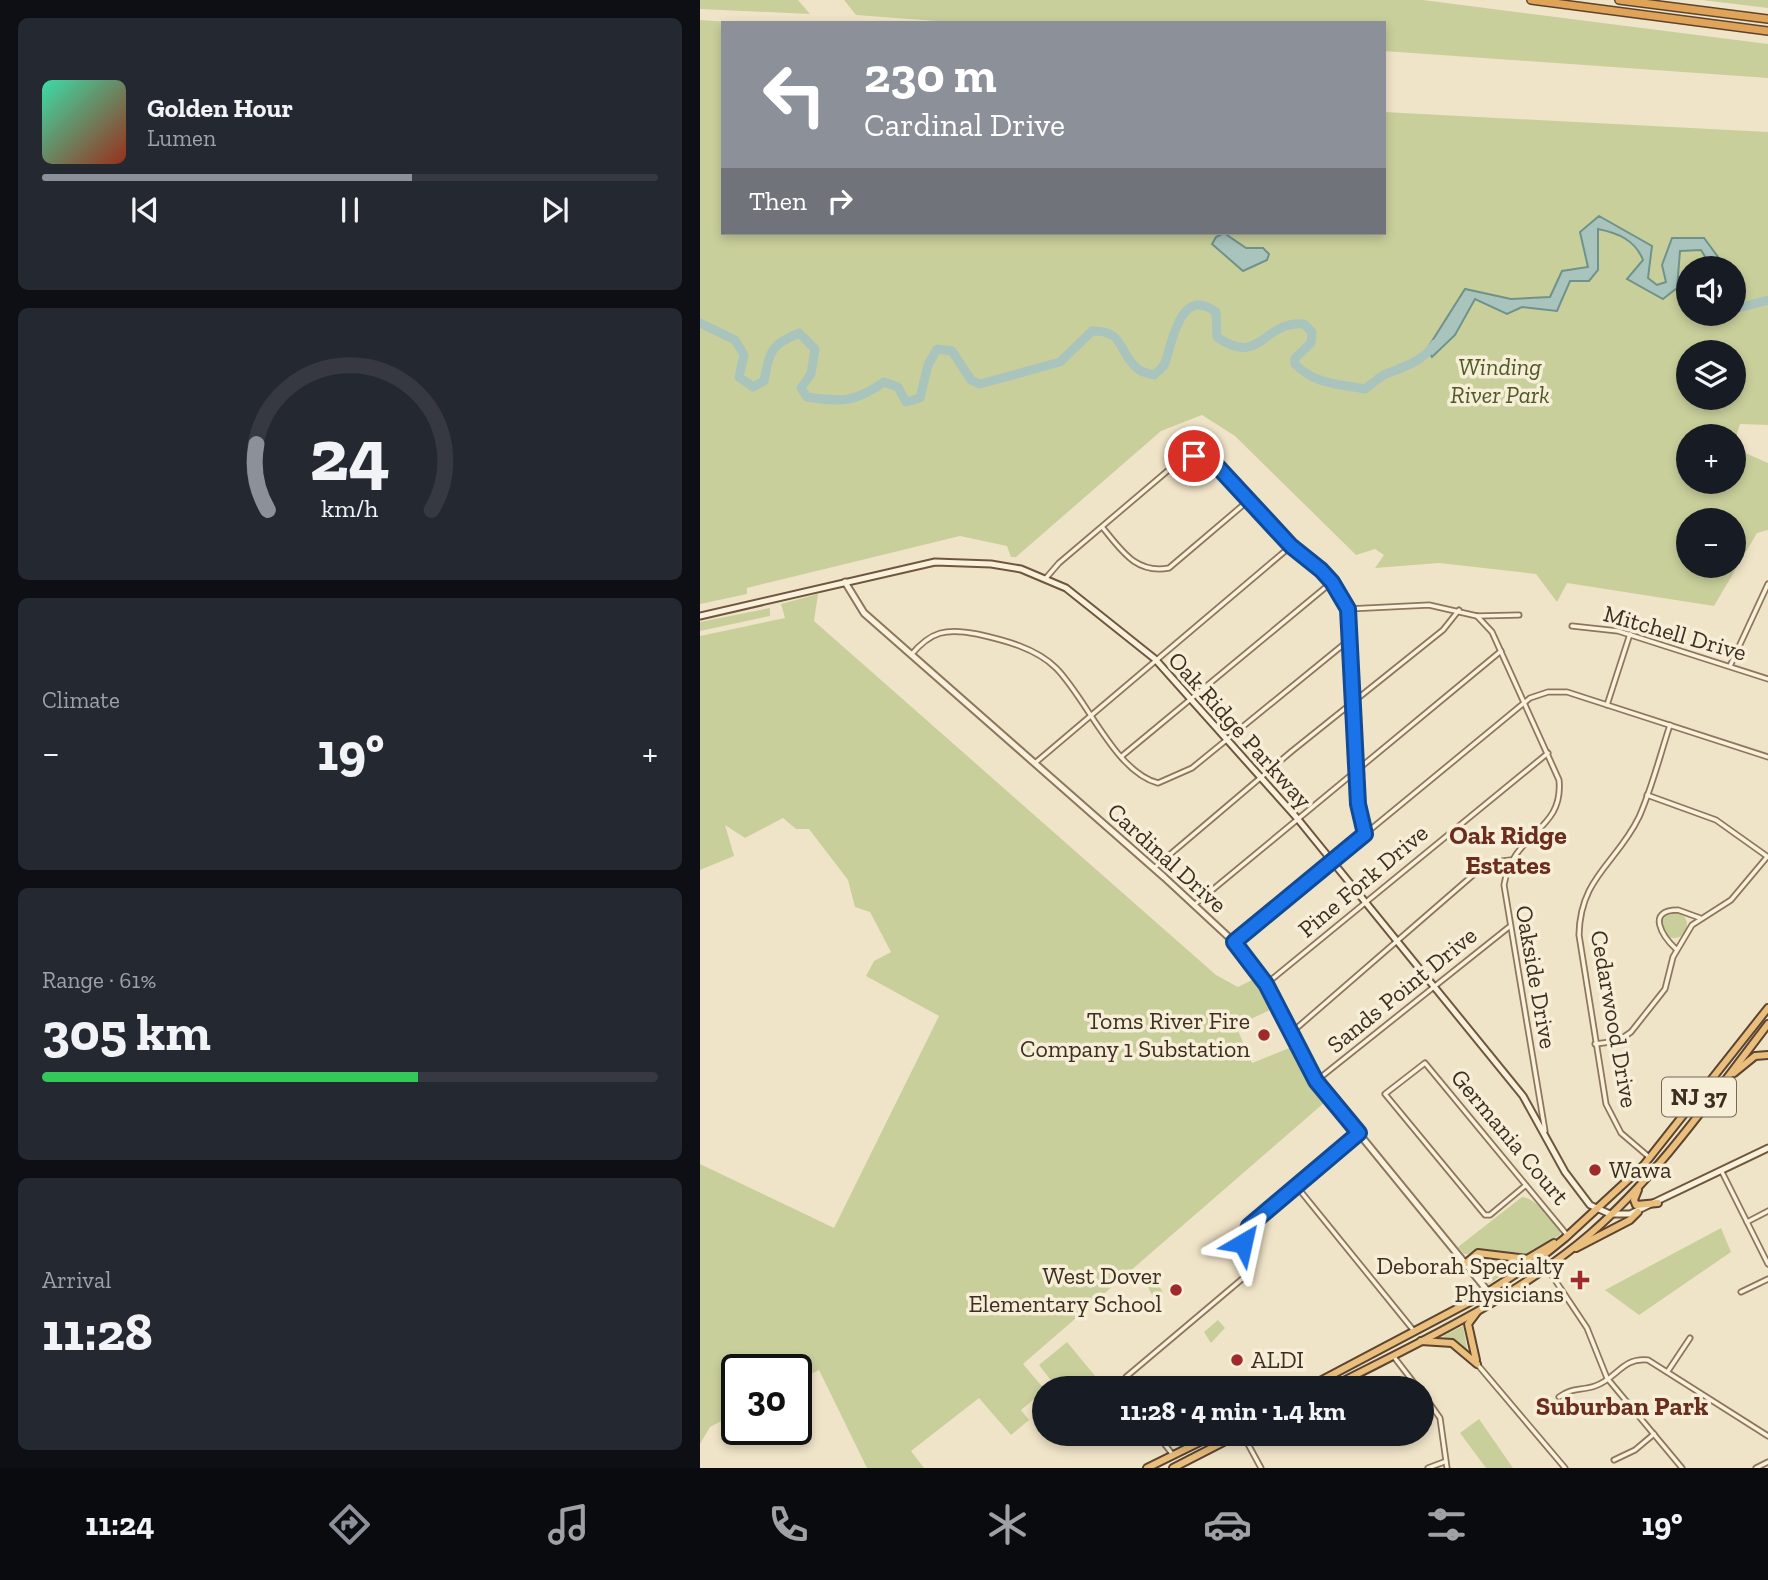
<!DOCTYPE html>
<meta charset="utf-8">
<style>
:root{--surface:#171b24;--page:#242831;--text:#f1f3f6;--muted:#9ea1a6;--line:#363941;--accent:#8c9099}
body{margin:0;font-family:"Zilla Slab",serif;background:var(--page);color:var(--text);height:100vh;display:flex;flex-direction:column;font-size:26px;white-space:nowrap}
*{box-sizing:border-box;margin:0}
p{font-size:23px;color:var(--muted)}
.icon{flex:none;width:38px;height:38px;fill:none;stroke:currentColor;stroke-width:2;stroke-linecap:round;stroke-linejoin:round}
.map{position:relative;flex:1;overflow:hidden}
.side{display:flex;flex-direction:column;gap:18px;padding:18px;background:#0d0f14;width:700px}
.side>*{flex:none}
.guide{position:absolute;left:21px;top:21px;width:665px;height:214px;border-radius:0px;box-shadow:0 4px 10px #0003;background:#8c9099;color:#fff;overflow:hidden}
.fabs{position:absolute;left:976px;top:256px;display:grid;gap:14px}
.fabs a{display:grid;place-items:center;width:70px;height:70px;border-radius:50%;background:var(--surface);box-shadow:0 4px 10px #0003;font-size:35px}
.speed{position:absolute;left:21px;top:1354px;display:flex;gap:14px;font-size:35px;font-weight:700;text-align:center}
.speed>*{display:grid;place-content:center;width:91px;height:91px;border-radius:50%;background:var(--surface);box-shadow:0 4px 10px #0003;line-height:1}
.speed .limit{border:4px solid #111;border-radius:10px;background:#fff;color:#111}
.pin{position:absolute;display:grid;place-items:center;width:60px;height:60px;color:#fff;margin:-30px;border:4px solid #fff;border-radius:50%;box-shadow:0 2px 7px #0007}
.me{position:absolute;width:77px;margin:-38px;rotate:36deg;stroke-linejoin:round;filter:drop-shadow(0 0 5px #0008)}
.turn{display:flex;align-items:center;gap:24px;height:147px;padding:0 28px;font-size:32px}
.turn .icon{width:91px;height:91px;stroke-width:2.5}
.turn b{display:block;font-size:49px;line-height:60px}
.then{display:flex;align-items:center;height:66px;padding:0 28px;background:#0003;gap:14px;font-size:26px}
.big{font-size:52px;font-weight:800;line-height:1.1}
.side .tile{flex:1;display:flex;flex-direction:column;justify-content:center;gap:10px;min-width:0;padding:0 24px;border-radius:10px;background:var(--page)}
.side .dial{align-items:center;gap:0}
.dial svg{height:182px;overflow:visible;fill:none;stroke:var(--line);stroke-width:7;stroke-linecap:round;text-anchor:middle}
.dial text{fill:var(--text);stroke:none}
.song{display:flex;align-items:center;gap:21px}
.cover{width:84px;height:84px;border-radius:10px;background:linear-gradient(135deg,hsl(160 70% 55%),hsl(10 70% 35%))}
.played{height:7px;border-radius:4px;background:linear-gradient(90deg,var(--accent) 60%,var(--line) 60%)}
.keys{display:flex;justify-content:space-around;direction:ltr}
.heat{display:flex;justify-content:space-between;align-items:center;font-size:38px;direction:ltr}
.charge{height:10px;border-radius:5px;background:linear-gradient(90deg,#34c759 61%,var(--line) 0)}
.trip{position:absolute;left:332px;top:1376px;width:402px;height:70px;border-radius:35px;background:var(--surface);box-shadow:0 4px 10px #0003;font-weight:800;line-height:70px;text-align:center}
.dock{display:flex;height:112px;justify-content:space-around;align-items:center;background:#090b0e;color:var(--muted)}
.dock .icon{width:49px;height:49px}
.dock .current{color:var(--accent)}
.dock b{font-size:32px;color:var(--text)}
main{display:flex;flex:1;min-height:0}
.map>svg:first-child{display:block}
.green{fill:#c9cf9b;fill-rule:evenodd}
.water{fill:#a9c4bc;stroke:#6f938a;stroke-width:2}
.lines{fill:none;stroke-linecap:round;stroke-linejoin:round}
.river{stroke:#a9c4bc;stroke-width:9}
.minor-casing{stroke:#8d765c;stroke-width:7}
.tertiary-casing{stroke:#8d765c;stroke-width:9}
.secondary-casing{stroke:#6f573f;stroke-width:9}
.trunk-casing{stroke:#5b4430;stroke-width:10}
.motorway-casing{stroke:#5b4430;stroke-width:10}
.minor{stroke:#faf1dc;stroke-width:3.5}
.tertiary{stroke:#faf1dc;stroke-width:5}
.secondary{stroke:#faf1dc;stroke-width:5}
.trunk{stroke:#eabe7c;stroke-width:6}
.motorway{stroke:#e0a458;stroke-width:7}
.route-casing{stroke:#114b97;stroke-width:18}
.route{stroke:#1a73e8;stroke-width:12}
.poi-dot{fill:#9e2a2b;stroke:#f7eed8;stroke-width:2.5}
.labels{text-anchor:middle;stroke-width:7;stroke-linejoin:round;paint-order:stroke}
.shield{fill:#f7eed8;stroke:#756857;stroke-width:2}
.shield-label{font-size:23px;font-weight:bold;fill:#3d2e20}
.park-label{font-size:24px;font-style:italic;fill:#4d5a26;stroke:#f7eed8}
.street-label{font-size:24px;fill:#3d2e20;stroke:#f7eed8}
.poi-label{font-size:24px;fill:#3d2e20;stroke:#f7eed8;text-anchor:end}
.neighbourhood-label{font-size:26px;font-weight:bold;fill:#6b2e1e;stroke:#f7eed8}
</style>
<main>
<section class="side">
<div class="tile">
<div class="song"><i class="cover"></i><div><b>Golden Hour</b><p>Lumen</p></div></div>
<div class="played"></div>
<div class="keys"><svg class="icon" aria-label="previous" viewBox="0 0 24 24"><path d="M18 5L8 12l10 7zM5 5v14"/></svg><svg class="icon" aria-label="pause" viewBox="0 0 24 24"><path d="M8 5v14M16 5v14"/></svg><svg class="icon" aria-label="next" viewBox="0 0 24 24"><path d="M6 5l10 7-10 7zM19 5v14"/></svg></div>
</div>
<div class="tile dial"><svg viewBox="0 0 100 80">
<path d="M14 69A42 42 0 1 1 86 69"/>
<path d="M14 69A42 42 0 0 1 9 40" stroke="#8c9099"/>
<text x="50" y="56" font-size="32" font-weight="700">24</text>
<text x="50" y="72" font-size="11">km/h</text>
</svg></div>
<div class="tile"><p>Climate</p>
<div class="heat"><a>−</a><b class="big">19°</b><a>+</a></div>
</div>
<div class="tile"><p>Range · 61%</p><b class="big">305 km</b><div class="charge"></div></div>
<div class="tile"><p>Arrival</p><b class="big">11:28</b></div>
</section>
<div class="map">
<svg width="1068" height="1468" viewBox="0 0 1068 1468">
<rect width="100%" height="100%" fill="#f0e4c8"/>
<!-- green -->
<g class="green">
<path d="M0 0H98L110 14 0 9Z"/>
<path d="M144 0H723L1068 44V78L684 51V23H264L156 15Z"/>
<path d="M1002 0H1068V8Z"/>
<path d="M0 20 42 23H23V233H684V112L1068 132V425L1040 424 1034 444V436H989V481H1034V448L1068 463V530L1057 533 1014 606 867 583 857 602 836 574 739 563 675 568 684 555 675 549 656 555 535 436 502 415 461 431 316 557H311L307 546 260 536 47 588V594L0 604ZM989 268H1034V313H989ZM989 352H1034V397H989ZM989 520H1034V565H989Z"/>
<path d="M118 594 114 621 516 975 538 987 556 978 574 1008 536 1026 552 1063 592 1047 607 1081 625 1102 323 1364 345 1390 321 1410 329 1420 311 1435 279 1398 211 1451 224 1468H167L119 1370 96 1382V1370H37V1413L10 1427 0 1444V1164L134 1228 239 1016 166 976 174 961 191 952 170 912 155 907 148 880 109 829H96L83 818 45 838 25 825 34 856 0 870V636L85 618 81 604Z"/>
<path d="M70 608V616L0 631V622Z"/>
<circle cx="974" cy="925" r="13"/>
<path d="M822 1197C836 1198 852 1220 861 1230L860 1235 826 1256 764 1254 758 1247Z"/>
<path d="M1021 1228 1031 1252 939 1315 905 1290Z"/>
<path d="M781 1256 819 1262V1263L789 1284 774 1266V1259Z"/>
<path d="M451 1270 463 1293 453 1297 442 1275Z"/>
<path d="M518 1320 525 1328 511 1343 504 1332Z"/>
<path d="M763 1326 767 1348 766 1350 743 1336Z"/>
<path d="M367 1342 405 1388H357L339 1365Z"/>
<path d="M779 1419 813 1468H786L760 1433Z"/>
</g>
<!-- water -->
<g class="water">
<path d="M899 216 952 246 948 278 957 285 966 282 962 265 972 238H1004L1024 265 1022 268H1012L1001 250 980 251 977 288 963 299 927 279 943 260C935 240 918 233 898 229V270L889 281H870L857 311 822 307 807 314 775 299 755 335 732 357 727 349 765 289 811 299 850 297 862 271 888 267 880 232Z"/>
<path d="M524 233 546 248H563L569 254 567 260 543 271 512 244 516 237Z"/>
</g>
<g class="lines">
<!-- river -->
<g class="river">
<path d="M1034 309 1068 300"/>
<path d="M0 323 35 340 44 355 39 377 53 387 64 381C70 351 70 345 99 333L115 349 111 374 101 388 107 397C142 402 154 403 184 382L198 387 206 402 220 398 228 365 237 349 252 351 271 380 280 384 360 362 392 331C425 330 418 353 438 369 441 372 450 374 454 375 458 371 463 368 465 363 472 342 481 285 516 312L517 337C561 368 563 320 604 324L612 332 611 343 595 358V364C614 384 639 384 665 389 672 384 680 376 688 373 707 366 722 361 735 344"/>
</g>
<!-- minor casing -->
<g class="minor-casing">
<g id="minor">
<path d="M403 528C422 551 436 574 469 568L549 500"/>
<path d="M346 578 359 563 478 462 494 456 517 466 591 546 621 570 632 582 648 609 658 804 665 834"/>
<path d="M648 609 729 605 777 616 819 615"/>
<path d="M777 616 792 632 859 780C864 832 813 831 804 885L845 1131"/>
<path d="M872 626 918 631 1068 679"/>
<path d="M211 655C231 631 246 628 277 634 304 640 336 648 356 668 387 699 415 772 458 783L492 768 649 640"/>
<path d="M1030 666 1068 584"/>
<path d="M907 705 930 634"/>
<path d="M422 756 632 582"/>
<path d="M335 763 591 546"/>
<path d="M947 795 1016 820 1068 857"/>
<path d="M454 868 592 751 743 630 759 610"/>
<path d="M494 905 801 651"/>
<path d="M534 942 830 698 848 692H867L1068 757"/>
<path d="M976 949C963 937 945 910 978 910L1000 918"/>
<path d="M566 984 848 753"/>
<path d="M591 1033 780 869 793 862 811 860"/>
<path d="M895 1044 918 1041 931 1032 965 989 973 957 992 925 1031 900 1067 857"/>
<path d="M616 1081 809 927"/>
<path d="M949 1157 921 1133 906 1104 879 935C880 877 917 863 939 817 952 788 960 755 970 725"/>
<path d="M1022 1172 1068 1264"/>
<path d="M826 1185 790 1215H785L685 1094 725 1063 868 1236"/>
<path d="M598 1188 714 1331"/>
<path d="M1047 1222 1068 1211"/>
<path d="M547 1253 554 1247 559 1219"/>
<path d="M847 1268 887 1328 907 1378 982 1468"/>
<path d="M1041 1292 1068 1279"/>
<path d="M694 1357 718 1388"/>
<path d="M777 1364 865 1468"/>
<path d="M968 1371 990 1338"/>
<path d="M421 1388 426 1377 548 1274 549 1259 543 1243 549 1226 658 1134"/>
<path d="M723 1394 740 1418 747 1468"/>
<path d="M859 1397C872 1387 881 1391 895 1386 917 1379 922 1357 948 1360L1068 1436"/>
<path d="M456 1433 473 1455"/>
<path d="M542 1433 561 1468"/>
<path d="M914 1460 935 1450 954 1434"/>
<path d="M728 1468 744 1462"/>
<path d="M1056 1468 1068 1462"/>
</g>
</g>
<!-- tertiary casing -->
<g class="tertiary-casing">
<path id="tertiary" d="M145 582 164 613 464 877 534 942 566 984 616 1081 795 1300"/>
</g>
<!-- secondary casing -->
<g class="secondary-casing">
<path id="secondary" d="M0 616 235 562 291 564 321 569 366 588 455 659 597 818 823 1096 865 1172 890 1205 910 1214H930L1068 1148"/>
</g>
<!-- trunk casing -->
<g class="trunk-casing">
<g id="trunk">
<path d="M1034 1073 1055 1056 1068 1055"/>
<path d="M938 1190 934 1200 936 1205 958 1203"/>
<path d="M876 1248 930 1220 938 1212"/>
<path d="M766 1263 778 1253 827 1259 854 1243"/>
<path d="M721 1341 752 1343 777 1364"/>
<path d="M776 1360 768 1324 777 1312"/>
<path d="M607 1388 783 1295 839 1259 865 1238 943 1166 1068 1008"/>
<path d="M630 1388C719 1342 813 1300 890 1234 959 1174 1012 1097 1068 1024"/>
<path d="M447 1468 518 1433"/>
<path d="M473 1468 541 1433"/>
</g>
</g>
<!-- motorway casing -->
<g class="motorway-casing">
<g id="motorway">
<path d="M831 0 1068 31"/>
<path d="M919 0 1068 19"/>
</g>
</g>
<!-- minor -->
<use href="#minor" class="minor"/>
<!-- tertiary -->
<use href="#tertiary" class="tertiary"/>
<!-- secondary -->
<use href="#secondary" class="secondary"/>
<!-- trunk -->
<use href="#trunk" class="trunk"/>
<!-- motorway -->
<use href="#motorway" class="motorway"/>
</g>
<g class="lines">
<!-- route casing -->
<g class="route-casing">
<path id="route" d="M494 456 517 466 591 546 621 570 632 582 648 609 658 804 665 834 534 942 566 984 616 1081 659 1133 549 1226 543 1243"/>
</g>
<!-- route -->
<use href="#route" class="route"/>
</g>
<!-- markers -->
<g class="poi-dot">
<circle cx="564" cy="1035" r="7"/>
<circle cx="895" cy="1170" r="7"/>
<path d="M876.5 1269.5h7v7h7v7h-7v7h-7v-7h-7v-7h7z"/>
<circle cx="476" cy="1290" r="7"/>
<circle cx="537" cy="1360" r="7"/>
</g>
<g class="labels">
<!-- shield labels -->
<rect class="shield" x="962" y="1077.5" width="74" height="39" rx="5"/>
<g class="shield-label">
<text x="999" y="1105">NJ 37</text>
</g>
<!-- park labels -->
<g class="park-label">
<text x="800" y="375">Winding<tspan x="800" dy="28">River Park</tspan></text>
</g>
<!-- street labels -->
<g class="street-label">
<text transform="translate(975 633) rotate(16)" y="8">Mitchell Drive</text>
<text transform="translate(540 730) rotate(48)" y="8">Oak Ridge Parkway</text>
<text transform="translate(467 858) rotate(42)" y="8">Cardinal Drive</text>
<text transform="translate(663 881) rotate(-40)" y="8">Pine Fork Drive</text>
<text transform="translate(836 977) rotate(80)" y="8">Oakside Drive</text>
<text transform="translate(702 990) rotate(-39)" y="8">Sands Point Drive</text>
<text transform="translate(914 1019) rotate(80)" y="8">Cedarwood Drive</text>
<text transform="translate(810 1137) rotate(50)" y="8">Germania Court</text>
</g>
<!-- poi labels -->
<g class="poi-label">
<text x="550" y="1029">Toms River Fire<tspan x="550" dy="28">Company 1 Substation</tspan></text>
<text x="909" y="1178" text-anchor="start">Wawa</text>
<text x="864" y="1274">Deborah Specialty<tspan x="864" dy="28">Physicians</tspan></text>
<text x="462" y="1284">West Dover<tspan x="462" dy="28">Elementary School</tspan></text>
<text x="551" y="1368" text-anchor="start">ALDI</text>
</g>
<!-- neighbourhood labels -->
<g class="neighbourhood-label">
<text x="808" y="844">Oak Ridge<tspan x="808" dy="30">Estates</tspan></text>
<text x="922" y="1415">Suburban Park</text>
</g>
</g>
</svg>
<div class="fabs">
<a><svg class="icon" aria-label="sound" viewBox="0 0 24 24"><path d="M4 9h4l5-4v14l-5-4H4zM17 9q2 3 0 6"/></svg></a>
<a><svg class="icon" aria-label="layers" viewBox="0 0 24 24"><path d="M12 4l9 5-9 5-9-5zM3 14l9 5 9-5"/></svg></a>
<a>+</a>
<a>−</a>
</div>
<div class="speed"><div class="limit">30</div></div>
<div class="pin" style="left:494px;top:456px;background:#d93025"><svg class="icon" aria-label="arrive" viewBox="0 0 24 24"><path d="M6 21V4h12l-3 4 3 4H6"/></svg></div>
<svg class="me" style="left:543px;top:1243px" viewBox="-20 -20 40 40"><path d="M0-17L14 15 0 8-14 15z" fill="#1a73e8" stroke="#fff" stroke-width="4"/></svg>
<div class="trip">11:28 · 4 min · 1.4 km</div>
<div class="guide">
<div class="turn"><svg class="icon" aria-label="left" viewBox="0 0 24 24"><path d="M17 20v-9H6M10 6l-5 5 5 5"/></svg><div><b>230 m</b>Cardinal Drive</div></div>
<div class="then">Then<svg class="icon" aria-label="right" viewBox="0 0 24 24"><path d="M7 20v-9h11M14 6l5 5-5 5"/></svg></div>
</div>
</div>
</main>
<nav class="dock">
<b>11:24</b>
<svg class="icon current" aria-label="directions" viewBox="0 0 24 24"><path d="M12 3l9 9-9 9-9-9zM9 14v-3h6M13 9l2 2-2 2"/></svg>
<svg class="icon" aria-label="music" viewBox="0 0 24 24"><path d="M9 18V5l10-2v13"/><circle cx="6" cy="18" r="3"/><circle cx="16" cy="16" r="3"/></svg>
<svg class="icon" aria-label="phone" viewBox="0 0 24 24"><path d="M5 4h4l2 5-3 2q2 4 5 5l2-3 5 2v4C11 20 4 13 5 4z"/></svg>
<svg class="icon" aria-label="climate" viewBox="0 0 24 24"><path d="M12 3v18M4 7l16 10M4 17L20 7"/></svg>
<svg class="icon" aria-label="car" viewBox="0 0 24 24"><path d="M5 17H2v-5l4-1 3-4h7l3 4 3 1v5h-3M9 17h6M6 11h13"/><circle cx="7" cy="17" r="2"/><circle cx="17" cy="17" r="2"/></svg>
<svg class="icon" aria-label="filters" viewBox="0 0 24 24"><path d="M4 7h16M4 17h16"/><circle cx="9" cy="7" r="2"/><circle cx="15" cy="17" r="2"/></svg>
<b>19°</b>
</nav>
